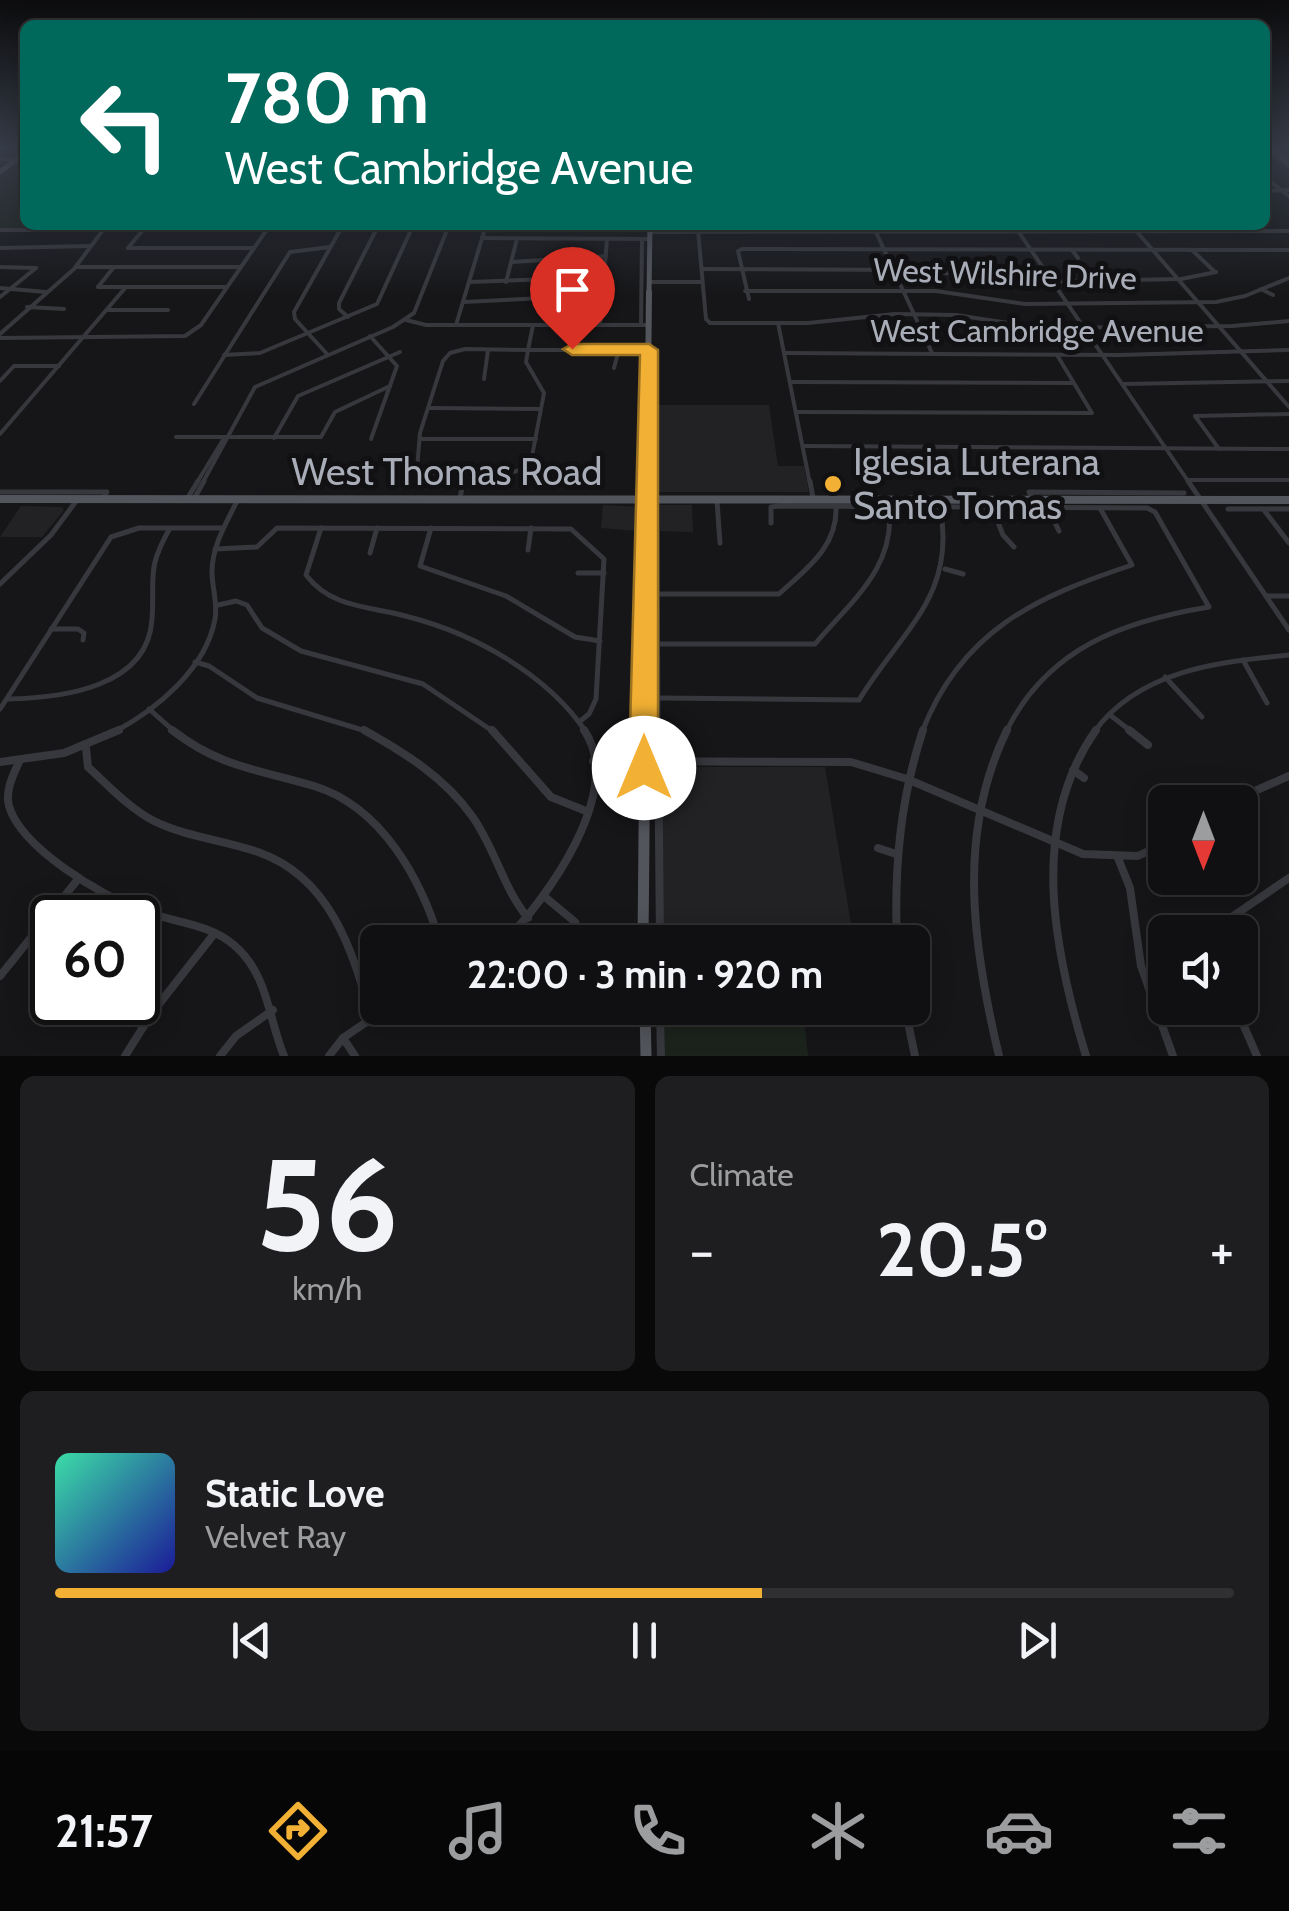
<!DOCTYPE html>
<meta charset="utf-8">
<style>
:root{--surface:#101012;--page:#1e1e20;--text:#f1f3f6;--muted:#9c9d9f;--line:#303032;--accent:#f2b134}
body{margin:0;font-family:Cabin,sans-serif;background:var(--page);color:var(--text);height:100vh;display:flex;flex-direction:column;font-size:38px;white-space:nowrap}
*{box-sizing:border-box;margin:0}
p{font-size:32px;color:var(--muted)}
.icon{flex:none;width:55px;height:55px;fill:none;stroke:currentColor;stroke-width:2;stroke-linecap:round;stroke-linejoin:round}
.map{position:relative;height:1056px;overflow:hidden}
.drawer{display:flex;flex-direction:column;gap:20px;padding:20px;background:#09090a;flex:1}
.drawer>*{flex:none}
.banner{position:absolute;left:20px;top:20px;width:1250px;height:210px;border-radius:15px;box-shadow:0 5px 25px #0003,0 0 0 2px var(--line);background:#00695c;color:#fff;overflow:hidden}
.needle{width:65px;rotate:180deg}
.buttons{position:absolute;left:1148px;top:785px;display:grid;gap:20px}
.buttons a{display:grid;place-items:center;width:110px;height:110px;border-radius:15px;background:var(--surface);box-shadow:0 5px 25px #0003,0 0 0 2px var(--line);font-size:50px}
.speed{position:absolute;left:30px;top:895px;display:flex;gap:20px;font-size:50px;font-weight:700;text-align:center}
.speed>*{display:grid;place-content:center;width:130px;height:130px;border-radius:50%;background:var(--surface);box-shadow:0 5px 25px #0003,0 0 0 2px var(--line);line-height:1}
.speed .limit{border:5px solid #111;border-radius:15px;background:#fff;color:#111}
.pin{position:absolute;display:grid;place-items:center;width:85px;height:85px;color:#fff;margin:-102px -42px;border-radius:50% 50% 50% 0;rotate:-45deg;box-shadow:0 0 10px #0007}
.pin .icon{rotate:45deg}
.me{position:absolute;width:110px;margin:-55px;rotate:0deg;stroke-linejoin:round;filter:drop-shadow(0 0 8px #0008)}
.turn{display:flex;align-items:center;gap:35px;height:210px;padding:0 40px;font-size:45px}
.turn .icon{width:130px;height:130px;stroke-width:2.5}
.turn b{display:block;font-size:70px;line-height:85px}
.big{font-size:75px;font-weight:800;line-height:1.1}
.drawer .tile{flex:1;display:flex;flex-direction:column;justify-content:center;gap:15px;min-width:0;padding:0 35px;border-radius:15px;background:var(--page)}
.drawer .dial{align-items:center;gap:0}
.dial b{font-size:130px;line-height:1}
.song{display:flex;align-items:center;gap:30px}
.cover{width:120px;height:120px;border-radius:15px;background:linear-gradient(135deg,hsl(160 70% 55%),hsl(240 70% 35%))}
.played{height:10px;border-radius:5px;background:linear-gradient(90deg,var(--accent) 60%,var(--line) 60%)}
.keys{display:flex;justify-content:space-around;direction:ltr}
.heat{display:flex;justify-content:space-between;align-items:center;font-size:55px;direction:ltr}
.drawer .tiles{flex:1;display:grid;gap:20px;grid-template-columns:1fr 1fr}
.tile:last-child{grid-column:span 2}
.trip{position:absolute;left:360px;top:925px;width:570px;height:100px;border-radius:15px;background:var(--surface);box-shadow:0 5px 25px #0003,0 0 0 2px var(--line);font-weight:800;line-height:100px;text-align:center}
.tab-bar{display:flex;height:160px;justify-content:space-around;align-items:center;background:#060607;color:var(--muted)}
.tab-bar .icon{width:70px;height:70px}
.tab-bar .current{color:var(--accent)}
.tab-bar b{font-size:45px;color:var(--text)}
.map>svg:first-child{display:block}
.built{fill:#222225}
.green{fill:#1c231d}
.lines{fill:none;stroke-linecap:round;stroke-linejoin:round}
.stream{stroke:#2c353c;stroke-width:2.5}
.minor-far2{stroke:#37383d;stroke-width:4}
.minor-far1{stroke:#37383d;stroke-width:5}
.minor{stroke:#37383d;stroke-width:8}
.major-far3{stroke:#53555c;stroke-width:5}
.major-far2{stroke:#53555c;stroke-width:6}
.major-far1{stroke:#53555c;stroke-width:8}
.major{stroke:#53555c;stroke-width:11}
.route{fill:#f2b134;stroke:#9d7322;stroke-width:2.5}
.poi-dot{fill:#f2b134;stroke:#111113;stroke-width:4}
.labels{text-anchor:middle;stroke-width:10;stroke-linejoin:round;paint-order:stroke}
.far-street-label{font-size:32px;fill:#a8adb8;stroke:#111113}
.poi-label{font-size:38px;fill:#a8adb8;stroke:#111113;text-anchor:start}
.street-label{font-size:38px;fill:#a8adb8;stroke:#111113}
</style>
<div class="map">
<svg width="1289" height="1056" viewBox="0 0 1289 1056">
<rect width="100%" height="100%" fill="#161618"/>
<!-- built -->
<g class="built">
<path d="M654 405H769L778 466H804L809 492H656Z"/>
<path d="M603 505 639 507 637 531 601 528Z"/>
<path d="M660 505H692L693 532 654 531V509Z"/>
<path d="M21 506 61 507 64 510 42 537H0Z"/>
<path d="M665 767H825L854 942H663L662 769Z"/>
</g>
<!-- green -->
<g class="green">
<path d="M25 155V225H109L105 228H0V174Z"/>
<path d="M664 1008H803L808 1056H665Z"/>
</g>
<g class="lines">
<!-- stream -->
<path class="stream" d="M103 228 107 225"/>
<!-- minor-far2 -->
<g class="minor-far2">
<path d="M1275 148 1289 159"/>
<path d="M1265 149 1289 167"/>
<path d="M0 159H17"/>
<path d="M1265 177 1289 196"/>
<path d="M1265 191 1289 190"/>
<path d="M1265 208 1269 211"/>
<path d="M1014 225 1190 484"/>
<path d="M1131 225 1289 407"/>
<path d="M0 230H485"/>
<path d="M698 230 706 319 710 323H808L895 314 956 315 1040 328 1232 326 1289 321"/>
<path d="M875 230 932 353"/>
<path d="M650 232 1289 231"/>
<path d="M482 238 649 239"/>
<path d="M0 248 90 246"/>
<path d="M128 248H254"/>
<path d="M128 248 142 231"/>
<path d="M1072 250 1078 258"/>
<path d="M1192 250 1215 272"/>
<path d="M512 262 606 256"/>
<path d="M0 267 36 268"/>
<path d="M76 267H241"/>
<path d="M702 269 921 270 1021 282 1181 279 1216 272"/>
<path d="M469 282 604 277"/>
<path d="M506 282 517 239"/>
<path d="M650 282H702"/>
<path d="M98 287H225"/>
<path d="M98 287 114 267"/>
<path d="M0 288 46 292"/>
<path d="M1261 289 1273 295"/>
<path d="M745 291H936L1025 304 1216 302 1245 296 1289 278"/>
<path d="M0 297 36 268"/>
<path d="M749 299 738 251 742 249 1289 250"/>
<path d="M463 302 564 297"/>
<path d="M27 307 64 309"/>
<path d="M107 310H168"/>
<path d="M348 317 339 309V303L376 230"/>
<path d="M406 320 426 325H649"/>
<path d="M778 323 810 484"/>
<path d="M456 325 486 225"/>
<path d="M559 325 567 276"/>
<path d="M600 325 607 239"/>
<path d="M641 325 642 239"/>
<path d="M0 334 74 269 103 230"/>
<path d="M370 336 397 366 371 439"/>
<path d="M0 338 185 336 201 325 270 225"/>
<path d="M465 349 528 350 526 362 544 393 530 467 510 473H427L417 469 420 433 443 361 450 353Z"/>
<path d="M528 350 533 325"/>
<path d="M528 350H649"/>
<path d="M785 353 1120 355 1289 350"/>
<path d="M327 354 295 319 294 312 343 225"/>
<path d="M224 355 260 353 377 304 411 230"/>
<path d="M614 368 619 349"/>
<path d="M484 379 488 350"/>
<path d="M0 381 14 366H59"/>
<path d="M790 382 1072 383"/>
<path d="M1123 384 1289 381"/>
<path d="M194 404 290 252 330 247"/>
<path d="M430 408 541 409"/>
<path d="M796 412 1092 413 1057 355"/>
<path d="M1195 416 1289 414"/>
<path d="M1195 416 1219 449"/>
<path d="M0 434 126 287"/>
<path d="M176 437H321L335 412 390 386"/>
<path d="M274 438 298 396 400 352"/>
<path d="M420 439H536"/>
<path d="M803 446 1289 449"/>
<path d="M1188 480H1289"/>
<path d="M196 484 223 440"/>
<path d="M202 484 255 387 393 327 414 313 449 225"/>
<path d="M463 484 465 472"/>
</g>
<!-- minor-far1 -->
<g class="minor-far1">
<path d="M810 481 813 498"/>
<path d="M1188 481 1289 630"/>
<path d="M0 492H107L104 497"/>
<path d="M187 499 198 481"/>
<path d="M194 499 204 481"/>
<path d="M460 499 463 481"/>
<path d="M1032 499 1029 492 1184 493"/>
<path d="M717 501 720 543"/>
<path d="M1047 506 1059 531"/>
<path d="M992 507 1003 535 1014 547"/>
<path d="M1228 509H1289"/>
<path d="M1264 510 1289 543"/>
<path d="M771 523V507L780 506 1147 508 1155 512 1209 607C1123 621 1047 648 1006 732"/>
<path d="M321 528 306 575C332 609 371 606 409 617 475 634 548 675 586 732"/>
<path d="M431 528 420 566 506 596 575 637 600 641"/>
<path d="M657 532 658 732"/>
<path d="M215 549 257 547 277 528 571 529 604 559 596 699 589 714 579 722"/>
<path d="M528 550 531 528"/>
<path d="M370 553 377 528"/>
<path d="M945 569 963 574"/>
<path d="M578 573H604"/>
<path d="M0 584 51 535 77 500"/>
<path d="M657 594H779C806 569 838 547 836 506"/>
<path d="M1266 596H1289"/>
<path d="M218 605 236 601 247 605 262 628 301 651 423 684 494 732"/>
<path d="M51 629H78L84 633 83 640"/>
<path d="M658 644H815C851 601 896 568 889 507"/>
<path d="M1243 660 1267 703"/>
<path d="M195 662 209 666 257 698 369 732"/>
<path d="M1165 677 1202 717"/>
<path d="M658 698 859 700C901 631 957 596 940 507"/>
<path d="M8 699C61 698 148 688 152 619 155 576 146 570 170 528"/>
<path d="M0 709 111 537 139 528H222"/>
<path d="M149 709 175 732"/>
<path d="M1110 715 1132 732"/>
<path d="M114 732C156 710 206 669 215 619 218 603 212 588 212 572 212 545 227 522 238 499"/>
<path d="M922 732C961 631 1035 597 1132 565L1100 508"/>
<path d="M1094 732C1139 670 1218 662 1289 655"/>
</g>
<!-- minor -->
<g class="minor">
<path d="M172 730C221 768 258 769 314 786 382 807 421 879 440 942"/>
<path d="M364 730C405 753 444 777 472 816 495 848 503 888 528 918"/>
<path d="M492 730 551 797 586 811"/>
<path d="M658 730 660 942"/>
<path d="M1129 730 1148 745"/>
<path d="M86 748 88 767C109 786 129 808 154 821 186 837 224 840 258 852 330 877 352 949 371 1016"/>
<path d="M593 761 851 762 907 779 1083 854 1138 856 1165 843"/>
<path d="M0 762 64 753 119 730"/>
<path d="M19 762C13 775 5 791 9 806 21 848 102 896 140 910 171 922 208 923 234 945 268 974 268 1017 284 1056"/>
<path d="M1073 770 1084 778"/>
<path d="M1230 802 1289 776"/>
<path d="M878 848 896 854"/>
<path d="M1118 858 1130 888 1141 966 1173 1056"/>
<path d="M545 897 575 922 580 934"/>
<path d="M1218 932 1217 927 1289 878"/>
<path d="M504 942C546 900 626 791 584 730"/>
<path d="M897 942C894 868 900 800 923 730"/>
<path d="M0 976 79 878"/>
<path d="M63 1007 67 1002"/>
<path d="M660 1008 661 1056"/>
<path d="M905 1008 915 1056"/>
<path d="M1236 1008 1257 1056"/>
<path d="M343 1038 355 1056"/>
<path d="M125 1056 152 1013 214 934"/>
<path d="M220 1056 236 1036 273 1010"/>
<path d="M329 1056 343 1038 387 1008"/>
<path d="M999 1056C973 947 956 834 1007 730"/>
<path d="M1086 1056C1054 951 1028 826 1096 730"/>
</g>
<!-- major-far3 -->
<g class="major-far3">
<path d="M1270 148 1289 163"/>
<path d="M0 172 25 153"/>
<path d="M649 294 650 225"/>
</g>
<!-- major-far2 -->
<path class="major-far2" d="M647 484 649 292"/>
<!-- major-far1 -->
<g class="major-far1">
<path d="M0 499 1289 500"/>
<path d="M645 732 647 481"/>
</g>
<!-- major -->
<g class="major">
<path d="M643 942 645 730"/>
<path d="M645 1008 646 1056"/>
</g>
</g>
<!-- sky -->
<linearGradient id="sky" x2="0" y2="1"><stop stop-color="#0c0c0d"/><stop offset="0.5" stop-color="#363c48"/><stop offset="1" stop-color="#363c48" stop-opacity="0"/></linearGradient>
<rect width="1289" height="296" fill="url(#sky)"/>
<!-- route -->
<path class="route" d="M649 344 658 350V768L654 779 644 783 633 779 629 768 640 355H572L563 349 572 344Z"/>
<!-- markers -->
<circle class="poi-dot" cx="833" cy="484" r="10"/>
<g class="labels">
<!-- far-street labels -->
<g class="far-street-label">
<text transform="translate(1005 274) rotate(2)" y="11">West Wilshire Drive</text>
<text x="1037" y="342">West Cambridge Avenue</text>
</g>
<!-- poi labels -->
<g class="poi-label">
<text x="853" y="475">Iglesia Luterana<tspan x="853" dy="44">Santo Tomas</tspan></text>
</g>
<!-- street labels -->
<g class="street-label">
<text x="447" y="485">West Thomas Road</text>
</g>
</g>
</svg>
<div class="buttons">
<a><svg class="needle" viewBox="-14 -14 28 28"><path d="M0-13l5 13h-10z" fill="#e53935"/><path d="M0 13l5-13h-10z" fill="#9c9d9f"/></svg></a>
<a><svg class="icon" aria-label="sound" viewBox="0 0 24 24"><path d="M4 9h4l5-4v14l-5-4H4zM17 9q2 3 0 6"/></svg></a>
</div>
<div class="speed"><div class="limit">60</div></div>
<div class="pin" style="left:572px;top:349px;background:#d93025"><svg class="icon" aria-label="arrive" viewBox="0 0 24 24"><path d="M6 21V4h12l-3 4 3 4H6"/></svg></div>
<svg class="me" style="left:644px;top:768px" viewBox="-20 -20 40 40"><circle r="19" fill="#fff"/><path d="M0-13L10 11 0 6-10 11z" fill="#f2b134"/></svg>
<div class="trip">22:00 · 3 min · 920 m</div>
<div class="banner">
<div class="turn"><svg class="icon" aria-label="left" viewBox="0 0 24 24"><path d="M17 20v-9H6M10 6l-5 5 5 5"/></svg><div><b>780 m</b>West Cambridge Avenue</div></div>
</div>
</div>
<section class="drawer">
<div class="tiles">
<div class="tile dial"><b>56</b><p>km/h</p></div>
<div class="tile"><p>Climate</p>
<div class="heat"><a>−</a><b class="big">20.5°</b><a>+</a></div>
</div>
<div class="tile">
<div class="song"><i class="cover"></i><div><b>Static Love</b><p>Velvet Ray</p></div></div>
<div class="played"></div>
<div class="keys"><svg class="icon" aria-label="previous" viewBox="0 0 24 24"><path d="M18 5L8 12l10 7zM5 5v14"/></svg><svg class="icon" aria-label="pause" viewBox="0 0 24 24"><path d="M8 5v14M16 5v14"/></svg><svg class="icon" aria-label="next" viewBox="0 0 24 24"><path d="M6 5l10 7-10 7zM19 5v14"/></svg></div>
</div>
</div>
</section>
<nav class="tab-bar">
<b>21:57</b>
<svg class="icon current" aria-label="directions" viewBox="0 0 24 24"><path d="M12 3l9 9-9 9-9-9zM9 14v-3h6M13 9l2 2-2 2"/></svg>
<svg class="icon" aria-label="music" viewBox="0 0 24 24"><path d="M9 18V5l10-2v13"/><circle cx="6" cy="18" r="3"/><circle cx="16" cy="16" r="3"/></svg>
<svg class="icon" aria-label="phone" viewBox="0 0 24 24"><path d="M5 4h4l2 5-3 2q2 4 5 5l2-3 5 2v4C11 20 4 13 5 4z"/></svg>
<svg class="icon" aria-label="climate" viewBox="0 0 24 24"><path d="M12 3v18M4 7l16 10M4 17L20 7"/></svg>
<svg class="icon" aria-label="car" viewBox="0 0 24 24"><path d="M5 17H2v-5l4-1 3-4h7l3 4 3 1v5h-3M9 17h6M6 11h13"/><circle cx="7" cy="17" r="2"/><circle cx="17" cy="17" r="2"/></svg>
<svg class="icon" aria-label="filters" viewBox="0 0 24 24"><path d="M4 7h16M4 17h16"/><circle cx="9" cy="7" r="2"/><circle cx="15" cy="17" r="2"/></svg>
</nav>
